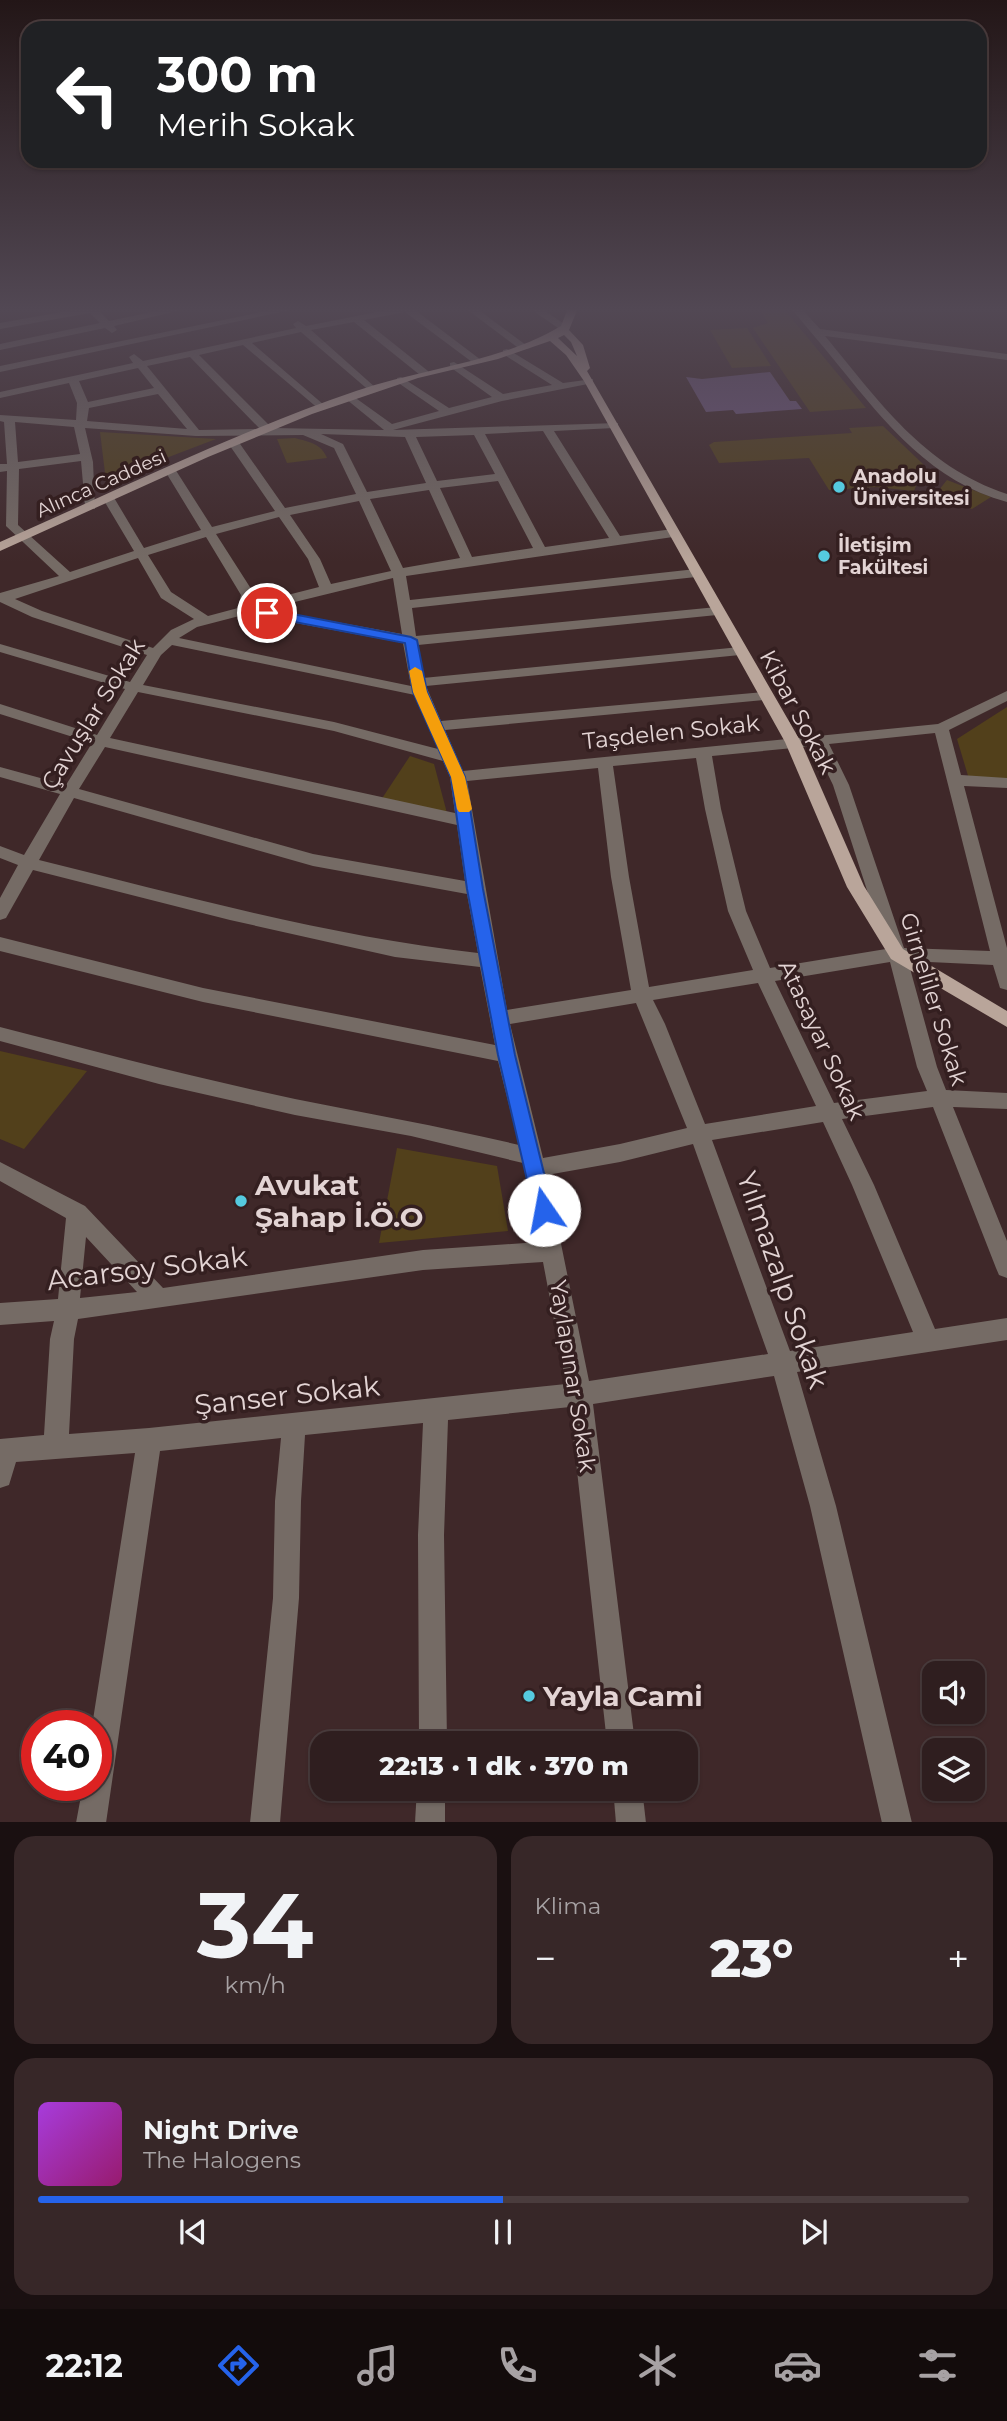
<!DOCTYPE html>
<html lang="tr">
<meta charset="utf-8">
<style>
:root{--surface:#2f1e1f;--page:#372728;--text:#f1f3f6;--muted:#a7a2a4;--line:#4a3c3d;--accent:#2563eb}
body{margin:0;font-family:Montserrat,sans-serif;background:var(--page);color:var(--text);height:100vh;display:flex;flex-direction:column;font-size:26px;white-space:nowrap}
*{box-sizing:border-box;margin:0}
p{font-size:23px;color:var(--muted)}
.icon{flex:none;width:38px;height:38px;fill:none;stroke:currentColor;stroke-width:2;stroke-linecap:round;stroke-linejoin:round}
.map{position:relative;height:1822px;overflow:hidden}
.panel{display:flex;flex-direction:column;gap:14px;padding:14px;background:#1a1011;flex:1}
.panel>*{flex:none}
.banner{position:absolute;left:21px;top:21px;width:966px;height:147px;border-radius:21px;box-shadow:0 2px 5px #0004,0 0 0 2px var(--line);background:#202124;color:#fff;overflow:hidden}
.controls{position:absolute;left:922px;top:1661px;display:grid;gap:14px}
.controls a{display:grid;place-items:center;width:63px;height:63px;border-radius:14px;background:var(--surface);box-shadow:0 2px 5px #0004,0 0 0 2px var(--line);font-size:35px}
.speed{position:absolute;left:21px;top:1710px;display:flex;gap:14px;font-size:35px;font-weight:700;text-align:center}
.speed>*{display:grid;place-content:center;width:91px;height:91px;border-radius:50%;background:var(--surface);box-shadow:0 2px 5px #0004,0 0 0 2px var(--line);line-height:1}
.speed .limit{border:10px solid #d22;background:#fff;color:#111}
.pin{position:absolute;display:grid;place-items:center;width:60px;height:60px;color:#fff;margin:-30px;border:4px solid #fff;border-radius:50%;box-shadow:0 2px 7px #0007}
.me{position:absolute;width:77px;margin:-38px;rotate:348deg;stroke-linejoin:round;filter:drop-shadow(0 0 5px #0008)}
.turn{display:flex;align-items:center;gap:24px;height:147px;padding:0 21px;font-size:32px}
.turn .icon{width:91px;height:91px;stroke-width:2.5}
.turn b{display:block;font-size:49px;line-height:60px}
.big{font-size:52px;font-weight:800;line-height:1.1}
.panel .card{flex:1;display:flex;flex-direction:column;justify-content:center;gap:10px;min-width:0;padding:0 24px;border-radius:21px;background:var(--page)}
.panel .dial{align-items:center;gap:0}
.dial b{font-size:91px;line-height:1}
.song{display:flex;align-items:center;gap:21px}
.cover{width:84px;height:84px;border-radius:10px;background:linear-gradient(135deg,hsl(280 70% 55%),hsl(320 70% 35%))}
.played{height:7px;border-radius:4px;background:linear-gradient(90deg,var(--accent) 50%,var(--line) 50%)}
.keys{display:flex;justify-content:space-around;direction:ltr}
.heat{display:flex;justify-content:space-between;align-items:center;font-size:38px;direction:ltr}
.panel .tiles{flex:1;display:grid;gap:14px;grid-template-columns:1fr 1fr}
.card:last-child{grid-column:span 2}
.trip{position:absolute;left:310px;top:1731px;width:388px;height:70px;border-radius:21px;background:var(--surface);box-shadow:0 2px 5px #0004,0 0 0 2px var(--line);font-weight:800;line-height:70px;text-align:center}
.tabs{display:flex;height:112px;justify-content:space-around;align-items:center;background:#130c0c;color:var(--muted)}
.tabs .icon{width:49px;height:49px}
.tabs .selected{color:var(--accent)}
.tabs b{font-size:32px;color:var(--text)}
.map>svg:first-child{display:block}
.green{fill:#52401b}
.water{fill:#6e577e}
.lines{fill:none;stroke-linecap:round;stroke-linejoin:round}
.minor{fill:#756b65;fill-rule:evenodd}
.major{fill:#b9a59a;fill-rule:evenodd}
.route{fill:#2563eb;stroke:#184099;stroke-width:2}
.slow{fill:#f59e0b}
.poi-dot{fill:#55cadf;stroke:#341f20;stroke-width:2.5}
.labels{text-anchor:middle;stroke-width:7;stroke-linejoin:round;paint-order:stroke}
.far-poi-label{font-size:19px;font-weight:bold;fill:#e3d4d4;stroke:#341f20;text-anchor:start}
.far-street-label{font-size:19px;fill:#e3d4d4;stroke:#341f20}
.street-label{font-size:23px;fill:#e3d4d4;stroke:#341f20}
.near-poi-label{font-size:28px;font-weight:bold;fill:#e3d4d4;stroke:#341f20;text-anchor:start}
.near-street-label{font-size:28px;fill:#e3d4d4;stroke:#341f20}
</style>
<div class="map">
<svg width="1007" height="1823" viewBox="0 0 1007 1823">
<rect width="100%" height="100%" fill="#3f2829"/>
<!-- green -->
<g class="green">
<path d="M759 308H783L866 408 810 412 753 328 768 323Z"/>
<path d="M747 328 771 366 732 368 710 330Z"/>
<path d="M883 426 924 465 914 491 876 487 829 490 809 458 719 463 709 445 714 442 852 433 849 428Z"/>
<path d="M100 432 216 439 106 481Z"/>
<path d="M295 438C309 442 321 443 327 458L287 463 277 439Z"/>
<path d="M947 480 991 497 972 509 935 495Z"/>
<path d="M1007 707V780L969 779 957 739Z"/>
<path d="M410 756 434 764 448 817 381 800Z"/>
<path d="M0 1051 87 1071 24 1149 0 1139Z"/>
<path d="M397 1148 497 1166 508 1231 379 1243Z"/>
</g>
<!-- water -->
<path class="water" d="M770 372 790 401H796L802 409 736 414 733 410 706 412 686 377 702 379Z"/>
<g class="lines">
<!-- minor -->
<g class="minor">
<path d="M84 308H105L99 311 109 321 171 308H190L114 326 117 330 112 333 105 328 0 350V344L100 323 90 313 0 329V323Z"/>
<path d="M281 308H300L0 372V366Z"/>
<path d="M397 308H417L415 310 481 360 472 362 405 312 364 320 428 371V375H420L354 322 311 330 376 388 377 390 372 393 301 332 252 343 324 405V409L320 410 243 345 199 355 272 428 384 430 346 399V395L350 394 392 424 439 411 397 382V378L401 377 449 408 492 397 450 367V363L454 362 503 394 552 385 503 354V350L507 349 563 383 593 379V383L502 401 393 430 618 423V427L614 428 554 431 620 536 673 529 679 533 673 537 406 576 410 600 696 569 703 573 696 577 412 608 416 636 717 607 724 611 717 615 418 645 423 678 740 647 747 651 740 655 426 686 441 721 765 692 772 696 765 700 445 730 463 771 938 724 1007 691V701L949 730 961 775 1007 778V788L964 786 1007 948V990L1000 988 993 965 908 961 937 1067 946 1090 1007 1093V1109L953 1107 1007 1241V1278L999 1275 996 1268 933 1107 842 1119 874 1185 935 1329 1007 1318V1340L797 1372 836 1506 912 1823H882L810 1506 774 1376 593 1404 635 1743H607L570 1407 448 1420 444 1535 447 1743H419L418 1535 423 1423 305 1435 301 1501 299 1598 280 1823H250L273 1598 275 1501 281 1438 160 1451 106 1823H76L83 1785H96V1726H92L135 1453 16 1462 9 1485 0 1488V1439L44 1435 50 1339 54 1321 0 1325V1303L58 1299 66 1218 0 1181V1162L85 1206 163 1288 423 1250 539 1242 523 1163 411 1136 295 1115 159 1084 0 1041V1027C98 1052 196 1078 295 1099 369 1114 444 1127 519 1145L498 1061 203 1002 0 951V937L203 988 495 1045 480 967 395 957 230 920 33 870 6 918 0 920V898L18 865 0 858V846L24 855 60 794 0 777V767L66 785 92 743 0 714V704L97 735 125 689 0 652V644L130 682 147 655 32 617 0 602V593L59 576 6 526 7 471 0 472V464H7L4 422 0 421V415L76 420 77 403 69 383 0 398V392L133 363 129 357 134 354 143 361 296 328 293 324 298 321 306 326ZM190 357 260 429 199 430 147 366ZM138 368 154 388 88 402 79 381ZM158 394 187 429 87 421 89 408ZM15 422 74 427 80 454 18 462ZM85 428 196 436 303 435 334 448 356 494 285 508 238 441H230L228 443 275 511 212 527 175 469H167L165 471 201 530 144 548 113 496H105L103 499 134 551 70 572 18 525 19 469 81 461 85 506 95 509 93 462ZM543 431 609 538 545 547 485 434ZM321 434 405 437 426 483 367 492 343 444ZM474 435 495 474 437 481 416 437ZM498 481 533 548 472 557 440 488ZM429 490 460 558 403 568 370 499ZM359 501 391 571 331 584 320 559 290 515ZM279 517 308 559 319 587 252 604 255 595 216 534ZM206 537 241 595 238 608 208 616 171 592 148 555ZM138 558 161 598 194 619 171 630 153 648 42 611 15 599ZM393 578 402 634 266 609ZM247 614 403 643 411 686 179 638 197 627ZM172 645 415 695 438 749 334 722 143 685 161 655ZM138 692 334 731 443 761 450 777 455 813 110 738ZM935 733 990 951 904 948 849 785 829 744ZM814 746 833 785 886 949 770 968 746 911 721 809 712 756ZM105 747 457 825 465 881 313 854 79 789ZM696 758 705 809 728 911 753 970 649 987 629 877 613 766ZM598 768 611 877 631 990 507 1010 467 781ZM74 798 313 866 467 894 478 953C329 936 184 896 39 860ZM890 962 917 1067 927 1091 834 1103 775 981ZM758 983 816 1106 705 1124 665 1024 653 1000ZM636 1003 687 1128 620 1144 543 1158 510 1024ZM823 1122 852 1185 913 1332 790 1351 712 1140ZM693 1144 768 1354 589 1381 547 1175 620 1162ZM86 1237 137 1292 80 1298ZM543 1262 566 1384 149 1428 69 1434 74 1339 78 1319 423 1270Z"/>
<path d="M465 308H476L530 348 521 350Z"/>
<path d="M529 308H541L570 328 561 330Z"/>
<path d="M791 308H801L820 329 1007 354V360L825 336C879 401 923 466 1007 494V502C932 482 886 424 839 366 823 346 807 328 791 308Z"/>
<path d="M417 1788H445V1823H415Z"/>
<path d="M613 1788H642L646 1823H616Z"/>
</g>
<!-- major -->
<path class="major" d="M568 308H578L569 330 583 345 590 368 587 371 801 742 864 886 903 949 1007 1011V1027L891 959 847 887 785 742 584 381 566 355 550 341 498 359 418 378 312 414 208 457 0 551V542C118 490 234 433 356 391 423 368 501 362 561 326ZM564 335 571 342 577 356 558 338Z"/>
</g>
<!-- sky -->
<linearGradient id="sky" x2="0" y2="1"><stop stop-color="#231617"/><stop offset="0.55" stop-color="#524854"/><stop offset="1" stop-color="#524854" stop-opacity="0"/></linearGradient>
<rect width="1007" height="563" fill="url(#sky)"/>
<!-- route -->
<path class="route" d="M267 609 411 637 417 640 427 692 465 777 483 889 515 1055 553 1210 550 1216 544 1218 537 1216 534 1210 498 1055 467 889 451 777 413 692 405 643 263 616V611Z"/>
<!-- slow -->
<path class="slow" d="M415 667 422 671 427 692 465 777 472 809 469 812H459L457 809 451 777 413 692 409 671Z"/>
<!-- markers -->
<g class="poi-dot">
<circle cx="839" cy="487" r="7"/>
<circle cx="824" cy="556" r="7"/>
<circle cx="241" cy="1201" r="7"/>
<circle cx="529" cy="1696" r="7"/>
</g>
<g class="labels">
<!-- far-poi labels -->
<g class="far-poi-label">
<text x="853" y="483">Anadolu<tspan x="853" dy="22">Üniversitesi</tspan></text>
<text x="838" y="552">İletişim<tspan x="838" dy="22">Fakültesi</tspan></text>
</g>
<!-- far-street labels -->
<g class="far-street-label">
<text transform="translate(101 483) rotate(-24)" y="7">Alınca Caddesi</text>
</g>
<!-- street labels -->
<g class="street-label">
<text transform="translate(798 712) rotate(62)" y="8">Kibar Sokak</text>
<text transform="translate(93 714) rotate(-58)" y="8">Çavuşlar Sokak</text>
<text transform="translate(671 732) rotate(-6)" y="8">Taşdelen Sokak</text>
<text transform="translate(934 999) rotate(73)" y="8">Girneliler Sokak</text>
<text transform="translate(822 1040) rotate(65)" y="8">Atasayar Sokak</text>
<text transform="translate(573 1376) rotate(81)" y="8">Yaylapınar Sokak</text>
</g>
<!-- near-poi labels -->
<g class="near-poi-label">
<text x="255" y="1195">Avukat<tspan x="255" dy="32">Şahap İ.Ö.O</tspan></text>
<text x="543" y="1706">Yayla Cami</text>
</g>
<!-- near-street labels -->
<g class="near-street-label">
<text transform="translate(147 1268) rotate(-7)" y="10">Acarsoy Sokak</text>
<text transform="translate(783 1280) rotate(71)" y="10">Yılmazalp Sokak</text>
<text transform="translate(287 1395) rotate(-6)" y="10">Şanser Sokak</text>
</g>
</g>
</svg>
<div class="controls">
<a><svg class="icon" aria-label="sound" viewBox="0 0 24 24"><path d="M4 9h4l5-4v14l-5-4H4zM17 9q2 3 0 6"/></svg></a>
<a><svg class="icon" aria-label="layers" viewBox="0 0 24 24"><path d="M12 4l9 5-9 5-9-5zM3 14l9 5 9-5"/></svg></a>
</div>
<div class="speed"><div class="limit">40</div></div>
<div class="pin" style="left:267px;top:613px;background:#d93025"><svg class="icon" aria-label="arrive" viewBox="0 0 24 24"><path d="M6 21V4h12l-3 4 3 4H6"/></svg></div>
<svg class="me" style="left:544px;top:1210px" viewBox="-20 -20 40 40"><circle r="19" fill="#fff"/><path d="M0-13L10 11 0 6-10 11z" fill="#2563eb"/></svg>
<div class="trip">22:13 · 1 dk · 370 m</div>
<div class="banner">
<div class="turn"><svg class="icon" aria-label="left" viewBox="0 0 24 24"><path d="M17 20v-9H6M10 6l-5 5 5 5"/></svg><div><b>300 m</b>Merih Sokak</div></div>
</div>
</div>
<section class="panel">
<div class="tiles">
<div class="card dial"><b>34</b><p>km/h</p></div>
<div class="card"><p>Klima</p>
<div class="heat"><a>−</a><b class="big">23°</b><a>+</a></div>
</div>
<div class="card">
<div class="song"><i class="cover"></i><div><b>Night Drive</b><p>The Halogens</p></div></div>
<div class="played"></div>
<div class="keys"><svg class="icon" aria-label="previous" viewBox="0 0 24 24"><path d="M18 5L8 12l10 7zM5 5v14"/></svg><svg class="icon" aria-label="pause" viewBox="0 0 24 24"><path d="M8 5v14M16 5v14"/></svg><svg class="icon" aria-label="next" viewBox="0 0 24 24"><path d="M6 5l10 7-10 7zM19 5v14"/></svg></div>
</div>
</div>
</section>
<nav class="tabs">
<b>22:12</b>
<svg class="icon selected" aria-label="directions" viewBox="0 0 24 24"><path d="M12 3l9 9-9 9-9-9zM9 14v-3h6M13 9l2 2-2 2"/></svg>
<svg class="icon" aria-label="music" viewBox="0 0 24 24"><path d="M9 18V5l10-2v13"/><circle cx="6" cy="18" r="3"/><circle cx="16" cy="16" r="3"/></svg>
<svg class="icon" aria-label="phone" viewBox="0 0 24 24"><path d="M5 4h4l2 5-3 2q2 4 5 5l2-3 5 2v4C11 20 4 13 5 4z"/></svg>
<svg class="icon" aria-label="climate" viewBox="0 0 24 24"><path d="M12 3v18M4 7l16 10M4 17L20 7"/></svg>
<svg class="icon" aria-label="car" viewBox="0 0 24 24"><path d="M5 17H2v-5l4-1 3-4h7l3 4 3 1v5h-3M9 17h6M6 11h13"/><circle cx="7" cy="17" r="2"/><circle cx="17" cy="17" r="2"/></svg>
<svg class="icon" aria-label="filters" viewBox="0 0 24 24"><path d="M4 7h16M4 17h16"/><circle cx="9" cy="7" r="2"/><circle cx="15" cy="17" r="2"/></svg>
</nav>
